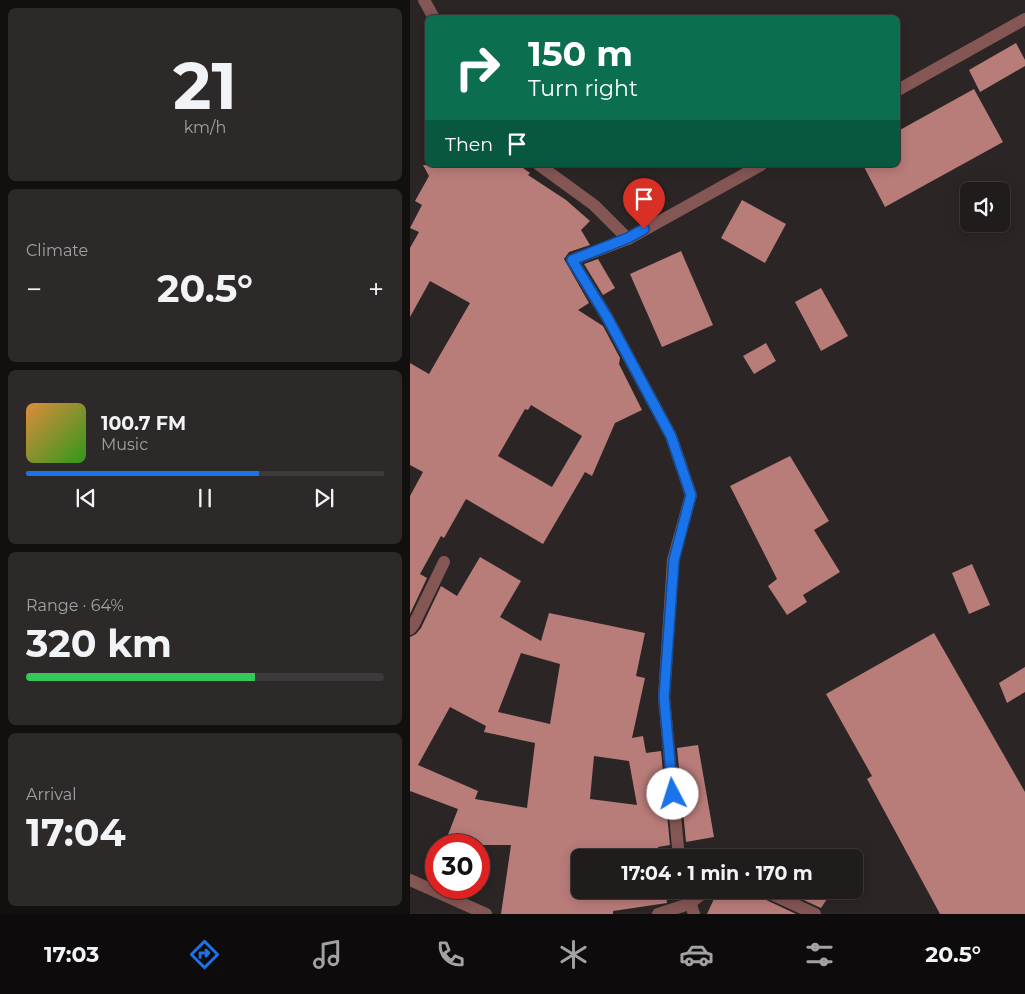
<!DOCTYPE html>
<meta charset="utf-8">
<style>
:root{--surface:#201c1c;--page:#2d2929;--text:#f1f3f6;--muted:#a2a1a3;--line:#3d3a3b;--accent:#1a73e8}
body{margin:0;font-family:Montserrat,sans-serif;background:var(--page);color:var(--text);height:100vh;display:flex;flex-direction:column;font-size:19px;white-space:nowrap}
*{box-sizing:border-box;margin:0}
p{font-size:16px;color:var(--muted)}
.icon{flex:none;width:28px;height:28px;fill:none;stroke:currentColor;stroke-width:2;stroke-linecap:round;stroke-linejoin:round}
.map{position:relative;flex:1;overflow:hidden}
.sheet{display:flex;flex-direction:column;gap:8px;padding:8px;background:#120f0f;width:410px}
.sheet>*{flex:none}
.guide{position:absolute;left:15px;top:15px;width:475px;height:152px;border-radius:8px;box-shadow:0 2px 12px #0003,0 0 0 1px var(--line);background:#0b6e4f;color:#fff;overflow:hidden}
.controls{position:absolute;left:550px;top:182px;display:grid;gap:10px}
.controls a{display:grid;place-items:center;width:50px;height:50px;border-radius:8px;background:var(--surface);box-shadow:0 2px 12px #0003,0 0 0 1px var(--line);font-size:25px}
.speed{position:absolute;left:15px;top:834px;display:flex;gap:10px;font-size:25px;font-weight:700;text-align:center}
.speed>*{display:grid;place-content:center;width:65px;height:65px;border-radius:50%;background:var(--surface);box-shadow:0 2px 12px #0003,0 0 0 1px var(--line);line-height:1}
.speed .limit{border:8px solid #d22;background:#fff;color:#111}
.pin{position:absolute;display:grid;place-items:center;width:42px;height:42px;color:#fff;margin:-51px -21px;border-radius:50% 50% 50% 0;rotate:-45deg;box-shadow:0 0 5px #0007}
.pin .icon{rotate:45deg}
.me{position:absolute;width:55px;margin:-28px;rotate:355deg;stroke-linejoin:round;filter:drop-shadow(0 0 4px #0008)}
.turn{display:flex;align-items:center;gap:18px;height:105px;padding:0 20px;font-size:22px}
.turn .icon{width:65px;height:65px;stroke-width:2.5}
.turn b{display:block;font-size:35px;line-height:42px}
.then{display:flex;align-items:center;height:48px;padding:0 20px;background:#0003;gap:10px;font-size:19px}
.big{font-size:38px;font-weight:700;line-height:1.1}
.sheet .tile{flex:1;display:flex;flex-direction:column;justify-content:center;gap:8px;min-width:0;padding:0 18px;border-radius:8px;background:var(--page)}
.sheet .dial{align-items:center;gap:0}
.dial b{font-size:65px;line-height:1}
.song{display:flex;align-items:center;gap:15px}
.cover{width:60px;height:60px;border-radius:8px;background:linear-gradient(135deg,hsl(30 70% 55%),hsl(110 70% 35%))}
.played{height:5px;border-radius:2px;background:linear-gradient(90deg,var(--accent) 65%,var(--line) 65%)}
.keys{display:flex;justify-content:space-around;direction:ltr}
.heat{display:flex;justify-content:space-between;align-items:center;font-size:28px;direction:ltr}
.charge{height:8px;border-radius:4px;background:linear-gradient(90deg,#34c759 64%,var(--line) 0)}
.trip{position:absolute;left:161px;top:849px;width:292px;height:50px;border-radius:8px;background:var(--surface);box-shadow:0 2px 12px #0003,0 0 0 1px var(--line);font-weight:700;line-height:50px;text-align:center}
.dock{display:flex;height:80px;justify-content:space-around;align-items:center;background:#0d0b0b;color:var(--muted)}
.dock .icon{width:35px;height:35px}
.dock .on{color:var(--accent)}
.dock b{font-size:22px;color:var(--text)}
main{display:flex;flex:1;min-height:0}
.map>svg:first-child{display:block}
.building{fill:#b87c79;fill-rule:evenodd}
.lines{fill:none;stroke-linecap:round;stroke-linejoin:round}
.minor{stroke:#845654;stroke-width:12}
.route-casing{stroke:#114b97;stroke-width:12}
.route{stroke:#1a73e8;stroke-width:9}
</style>
<main>
<section class="sheet">
<div class="tile dial"><b>21</b><p>km/h</p></div>
<div class="tile"><p>Climate</p>
<div class="heat"><a>−</a><b class="big">20.5°</b><a>+</a></div>
</div>
<div class="tile">
<div class="song"><i class="cover"></i><div><b>100.7 FM</b><p>Music</p></div></div>
<div class="played"></div>
<div class="keys"><svg class="icon" aria-label="previous" viewBox="0 0 24 24"><path d="M18 5L8 12l10 7zM5 5v14"/></svg><svg class="icon" aria-label="pause" viewBox="0 0 24 24"><path d="M8 5v14M16 5v14"/></svg><svg class="icon" aria-label="next" viewBox="0 0 24 24"><path d="M6 5l10 7-10 7zM19 5v14"/></svg></div>
</div>
<div class="tile"><p>Range · 64%</p><b class="big">320 km</b><div class="charge"></div></div>
<div class="tile"><p>Arrival</p><b class="big">17:04</b></div>
</section>
<div class="map">
<svg width="615" height="914" viewBox="0 0 615 914">
<rect width="100%" height="100%" fill="#2b2625"/>
<!-- building -->
<g class="building">
<path d="M606 43 615 60V66L570 92 559 70Z"/>
<path d="M564 89 593 142 475 207 453 165H488V131Z"/>
<path d="M13 165H109L120 173 118 175 156 200 180 221 171 230 180 245 159 252 154 259 179 303 168 310 193 326 210 358 209 364 232 410 205 423 182 476 175 472 133 544 56 499 34 538 31 536 10 574 17 578 0 614V496L13 472 0 465V363L19 374 60 303 20 281 0 317V248L9 232 0 228 12 205 5 201 19 176ZM121 405 172 436 142 487 88 456 115 409 118 410Z"/>
<path d="M332 200 376 224 355 263 311 238Z"/>
<path d="M271 251 303 325 252 347 220 274Z"/>
<path d="M188 259 205 288 193 295 174 264Z"/>
<path d="M411 288 438 336 411 351 385 302Z"/>
<path d="M356 343 366 361 344 374 333 356Z"/>
<path d="M380 456 419 521 404 530 430 572 393 595 397 602 377 615 358 586 367 579 320 486Z"/>
<path d="M70 557 111 581 90 617 131 641 139 613 235 633 226 676 235 678 222 738 233 736 236 753 251 751 260 845 248 847 250 858H170V890H255L257 903 203 911V914H91L101 845H34L48 809 0 791V637L6 634 11 628 31 586 47 596ZM111 653 150 664 140 724 88 712ZM40 707 76 726 74 732 125 743 117 808 65 799 68 791 8 765ZM184 756 219 761 227 805 180 799Z"/>
<path d="M562 564 580 605 559 614 542 573Z"/>
<path d="M524 633 615 792V914H530L457 779 462 776 416 694Z"/>
<path d="M615 667V692L597 703 589 683Z"/>
<path d="M288 745 304 837 276 842 267 748Z"/>
<path d="M308 890H345L350 897 386 914H297Z"/>
<path d="M372 890H423L411 908Z"/>
</g>
<g class="lines">
<!-- minor -->
<g class="minor">
<path d="M14 0 24 18"/>
<path d="M488 90 615 19"/>
<path d="M129 165 184 205 218 239"/>
<path d="M0 629 4 624 34 562"/>
<path d="M269 858 254 697 263 560 281 495 261 436 197 317 162 260 218 239 351 165"/>
<path d="M0 880 76 914"/>
<path d="M276 890 284 914"/>
<path d="M353 890 405 914"/>
<path d="M248 914 279 904 297 890"/>
</g>
</g>
<g class="lines">
<!-- route casing -->
<g class="route-casing">
<path id="route" d="M234 229 218 238 162 260 197 317 261 436 281 495 264 560 254 697 263 794"/>
</g>
<!-- route -->
<use href="#route" class="route"/>
</g>
</svg>
<div class="controls">
<a><svg class="icon" aria-label="sound" viewBox="0 0 24 24"><path d="M4 9h4l5-4v14l-5-4H4zM17 9q2 3 0 6"/></svg></a>
</div>
<div class="speed"><div class="limit">30</div></div>
<div class="pin" style="left:234px;top:229px;background:#d93025"><svg class="icon" aria-label="arrive" viewBox="0 0 24 24"><path d="M6 21V4h12l-3 4 3 4H6"/></svg></div>
<svg class="me" style="left:263px;top:794px" viewBox="-20 -20 40 40"><circle r="19" fill="#fff"/><path d="M0-13L10 11 0 6-10 11z" fill="#1a73e8"/></svg>
<div class="trip">17:04 · 1 min · 170 m</div>
<div class="guide">
<div class="turn"><svg class="icon" aria-label="right" viewBox="0 0 24 24"><path d="M7 20v-9h11M14 6l5 5-5 5"/></svg><div><b>150 m</b>Turn right</div></div>
<div class="then">Then<svg class="icon" aria-label="arrive" viewBox="0 0 24 24"><path d="M6 21V4h12l-3 4 3 4H6"/></svg></div>
</div>
</div>
</main>
<nav class="dock">
<b>17:03</b>
<svg class="icon on" aria-label="directions" viewBox="0 0 24 24"><path d="M12 3l9 9-9 9-9-9zM9 14v-3h6M13 9l2 2-2 2"/></svg>
<svg class="icon" aria-label="music" viewBox="0 0 24 24"><path d="M9 18V5l10-2v13"/><circle cx="6" cy="18" r="3"/><circle cx="16" cy="16" r="3"/></svg>
<svg class="icon" aria-label="phone" viewBox="0 0 24 24"><path d="M5 4h4l2 5-3 2q2 4 5 5l2-3 5 2v4C11 20 4 13 5 4z"/></svg>
<svg class="icon" aria-label="climate" viewBox="0 0 24 24"><path d="M12 3v18M4 7l16 10M4 17L20 7"/></svg>
<svg class="icon" aria-label="car" viewBox="0 0 24 24"><path d="M5 17H2v-5l4-1 3-4h7l3 4 3 1v5h-3M9 17h6M6 11h13"/><circle cx="7" cy="17" r="2"/><circle cx="17" cy="17" r="2"/></svg>
<svg class="icon" aria-label="filters" viewBox="0 0 24 24"><path d="M4 7h16M4 17h16"/><circle cx="9" cy="7" r="2"/><circle cx="15" cy="17" r="2"/></svg>
<b>20.5°</b>
</nav>
